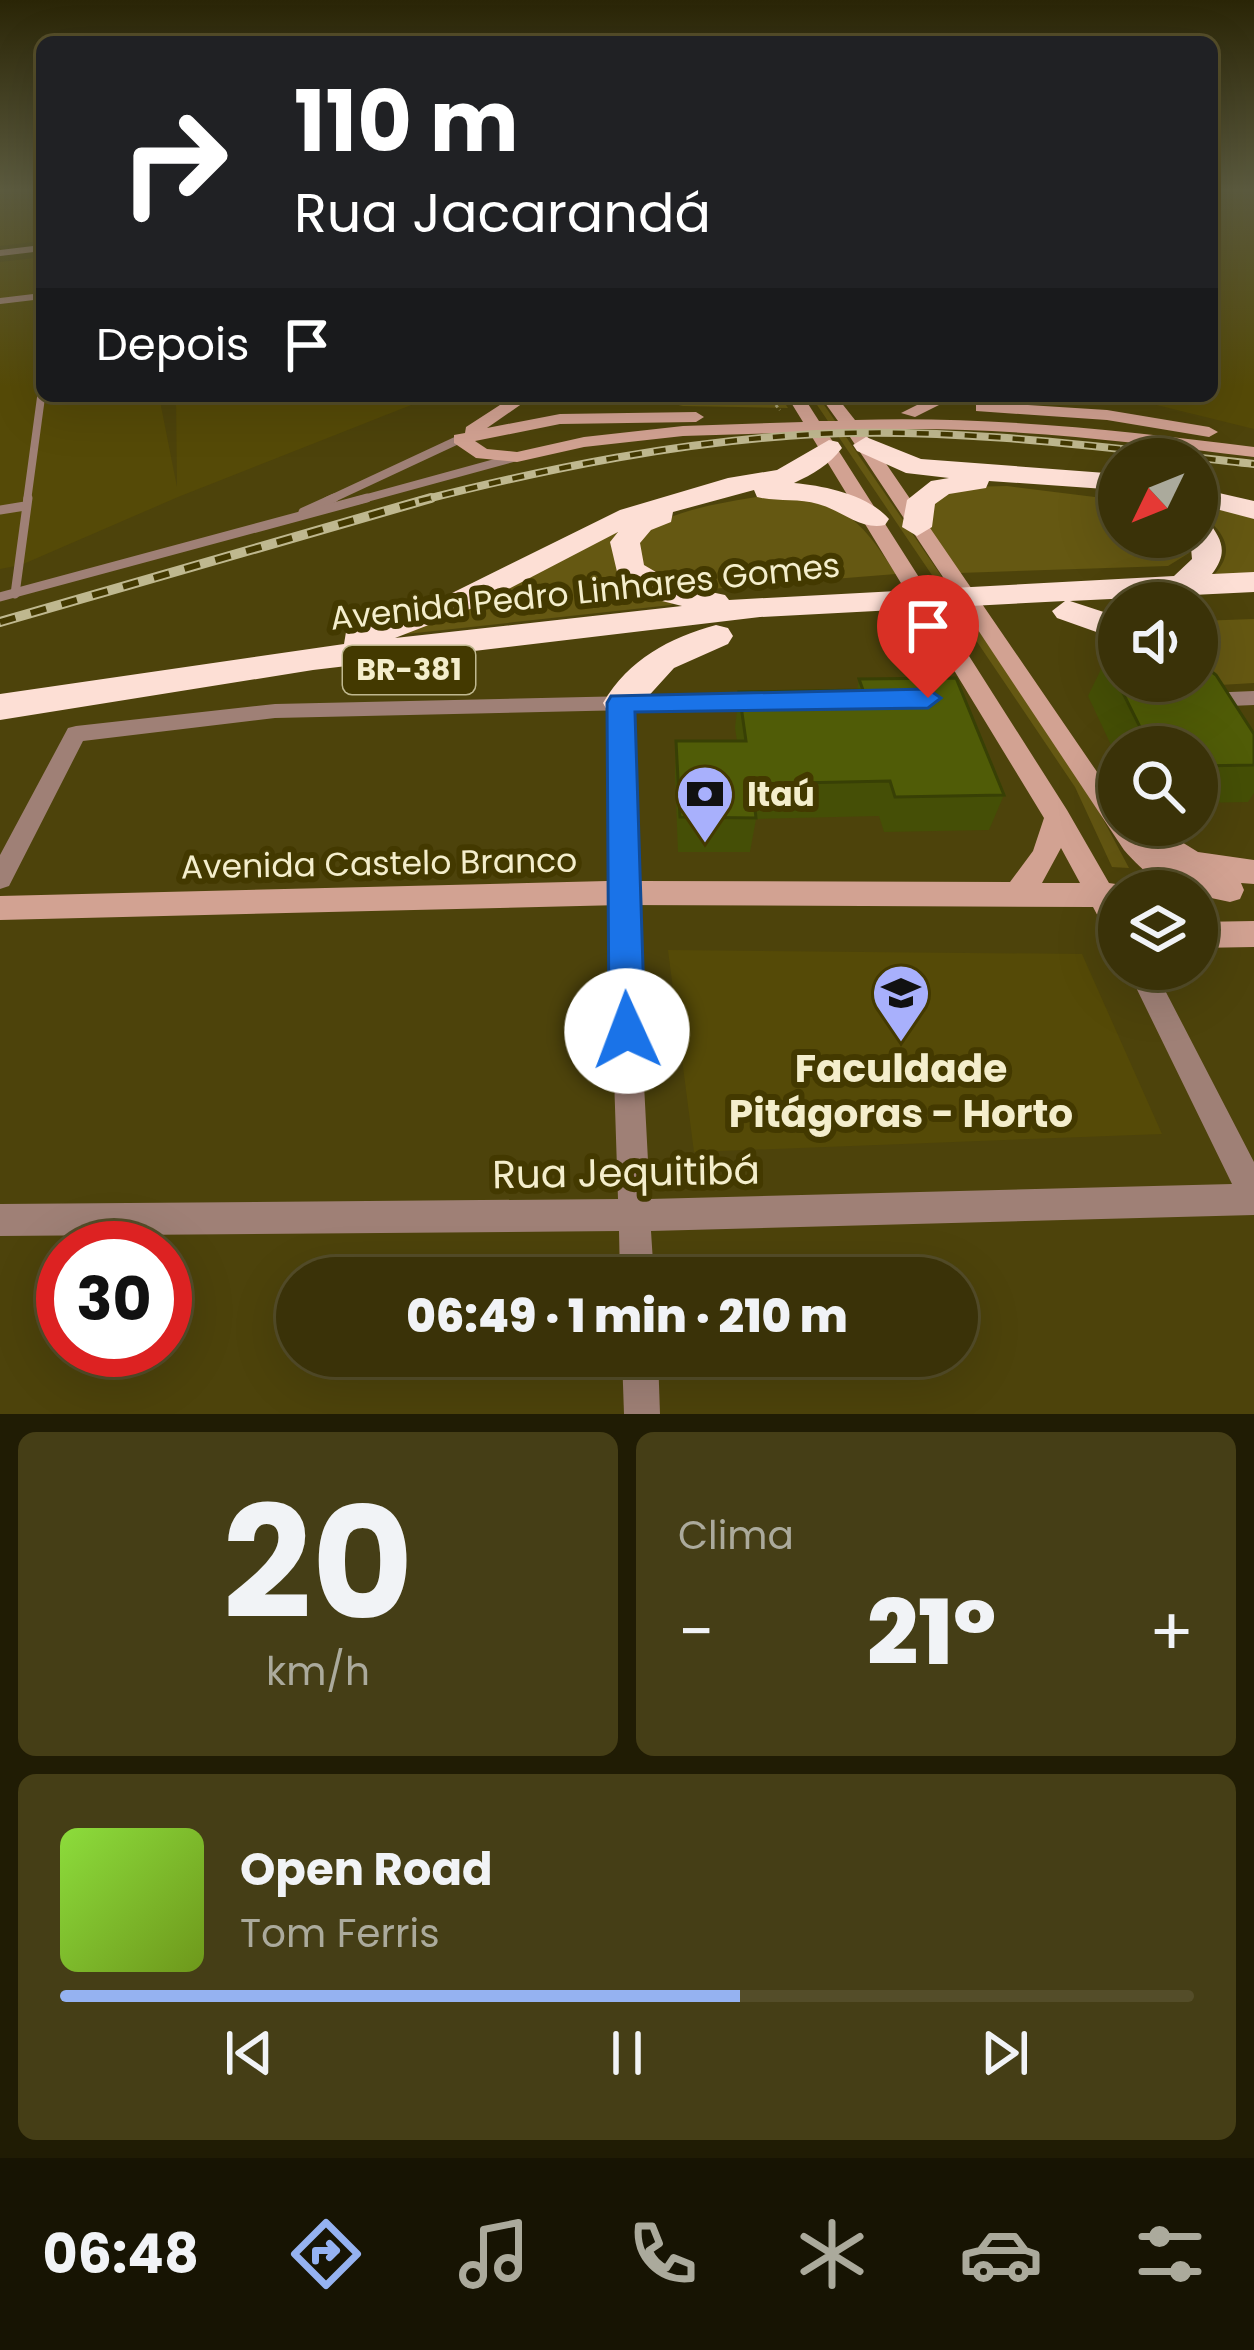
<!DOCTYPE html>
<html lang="pt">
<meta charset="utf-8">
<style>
:root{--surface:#3a3208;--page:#453e16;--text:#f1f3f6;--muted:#abaa9c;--line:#544d29;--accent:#95b2f1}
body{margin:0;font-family:Poppins,sans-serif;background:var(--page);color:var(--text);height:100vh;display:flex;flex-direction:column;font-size:45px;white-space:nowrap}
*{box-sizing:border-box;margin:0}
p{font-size:39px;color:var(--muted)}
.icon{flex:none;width:66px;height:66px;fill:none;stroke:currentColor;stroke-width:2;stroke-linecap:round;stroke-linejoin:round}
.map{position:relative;height:1414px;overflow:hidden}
.sheet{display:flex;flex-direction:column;gap:18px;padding:18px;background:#201c04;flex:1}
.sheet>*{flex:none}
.hud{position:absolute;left:36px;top:36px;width:1182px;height:366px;border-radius:18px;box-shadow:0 12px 48px #0002,0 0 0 3px var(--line);background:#202124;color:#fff;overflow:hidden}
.needle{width:78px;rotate:227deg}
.fabs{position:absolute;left:1098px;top:438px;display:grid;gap:24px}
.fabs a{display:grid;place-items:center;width:120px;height:120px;border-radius:50%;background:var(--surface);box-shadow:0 12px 48px #0002,0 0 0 3px var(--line);font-size:60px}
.speed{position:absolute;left:36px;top:1221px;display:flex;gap:24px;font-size:60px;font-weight:700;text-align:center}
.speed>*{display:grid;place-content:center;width:156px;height:156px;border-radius:50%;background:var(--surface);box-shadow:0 12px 48px #0002,0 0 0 3px var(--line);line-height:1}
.speed .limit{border:18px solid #d22;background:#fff;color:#111}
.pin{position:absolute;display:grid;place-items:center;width:102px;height:102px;color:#fff;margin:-123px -51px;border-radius:50% 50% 50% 0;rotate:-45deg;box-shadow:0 0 12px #0007}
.pin .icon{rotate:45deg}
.me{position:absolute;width:132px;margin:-66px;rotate:358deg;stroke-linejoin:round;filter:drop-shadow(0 0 9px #0008)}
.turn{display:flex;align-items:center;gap:42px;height:252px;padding:0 60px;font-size:54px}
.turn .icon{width:156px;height:156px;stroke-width:2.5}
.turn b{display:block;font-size:84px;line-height:102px}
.then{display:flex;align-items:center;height:114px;padding:0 60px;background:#0003;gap:24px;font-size:45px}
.big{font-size:90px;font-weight:800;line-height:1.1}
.sheet .widget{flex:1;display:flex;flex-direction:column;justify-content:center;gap:18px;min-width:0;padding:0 42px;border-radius:18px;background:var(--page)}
.sheet .dial{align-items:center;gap:0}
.dial b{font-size:156px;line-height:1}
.song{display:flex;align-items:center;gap:36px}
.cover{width:144px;height:144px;border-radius:18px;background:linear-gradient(135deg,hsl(90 70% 55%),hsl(80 70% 35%))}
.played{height:12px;border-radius:6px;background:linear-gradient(90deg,var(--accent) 60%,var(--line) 60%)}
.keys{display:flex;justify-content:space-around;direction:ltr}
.heat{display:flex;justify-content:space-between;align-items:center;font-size:66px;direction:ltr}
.sheet .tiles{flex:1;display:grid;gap:18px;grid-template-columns:1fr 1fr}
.widget:last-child{grid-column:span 2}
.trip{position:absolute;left:276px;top:1257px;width:702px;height:120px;border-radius:60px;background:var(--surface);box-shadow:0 12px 48px #0002,0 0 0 3px var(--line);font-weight:800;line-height:120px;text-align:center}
.tab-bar{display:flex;height:192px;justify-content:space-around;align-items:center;background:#171403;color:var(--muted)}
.tab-bar .icon{width:84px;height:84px}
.tab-bar .current{color:var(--accent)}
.tab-bar b{font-size:54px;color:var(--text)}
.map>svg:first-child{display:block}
.built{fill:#554a07}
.green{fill:#655812}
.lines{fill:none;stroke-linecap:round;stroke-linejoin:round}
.path{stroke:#a69e72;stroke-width:3;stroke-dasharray:3 3;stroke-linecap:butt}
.lane-far2{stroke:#9f8076;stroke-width:6}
.lane-far1{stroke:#9f8076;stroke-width:8}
.lane{stroke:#9f8076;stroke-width:9}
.street{fill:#9f8076;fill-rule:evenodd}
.secondary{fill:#d2a292;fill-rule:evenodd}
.highway{fill:#fddfd5;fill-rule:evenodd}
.rail-far1-casing{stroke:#bfb88f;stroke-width:8}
.rail-casing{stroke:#bfb88f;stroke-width:10}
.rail-far1{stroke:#433900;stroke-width:4.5;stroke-dasharray:12;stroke-linecap:butt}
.rail{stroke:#433900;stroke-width:6;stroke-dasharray:16;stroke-linecap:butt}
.wall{fill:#454f06}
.building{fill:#505c07;stroke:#384005;stroke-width:3}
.route{fill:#1a73e8;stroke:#114b97;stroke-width:3}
.labels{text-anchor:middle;stroke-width:12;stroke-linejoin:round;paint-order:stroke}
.shield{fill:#433900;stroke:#bfb88f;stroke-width:3}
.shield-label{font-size:30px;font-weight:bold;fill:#f4eecc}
.street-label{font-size:33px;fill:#f4eecc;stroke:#433900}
.poi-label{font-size:33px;font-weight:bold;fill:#f4eecc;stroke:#433900;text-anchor:start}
.near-poi-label{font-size:39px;font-weight:bold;fill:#f4eecc;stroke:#433900}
.near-street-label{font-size:39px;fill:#f4eecc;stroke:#433900}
</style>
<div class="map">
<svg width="1254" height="1414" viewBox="0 0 1254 1414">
<rect width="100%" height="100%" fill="#4d430b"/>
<!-- built -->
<g class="built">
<path d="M0 189H42V241L0 246Z"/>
<path d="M1212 189H1254V429L1120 396H1212Z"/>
<path d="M42 257V396H159L177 487 176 396H434L178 497 21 565 0 569V262Z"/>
<path d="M668 950 1082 954 1162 1134 694 1152Z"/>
</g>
<!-- green -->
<g class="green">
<path d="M637 396H780L788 408 683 406Z"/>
<path d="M811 396H818L1086 787 1129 868 1112 867 1075 787Z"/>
<path d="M1007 486 1119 500V537H1195L1189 553 1168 566 959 573 919 521 928 501 964 487Z"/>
<path d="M774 494C847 507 856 513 896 574L685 591 635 568 633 539C672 507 725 503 774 494Z"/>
<path d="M1197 501 1254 515V573L1214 575C1239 547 1221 530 1197 510Z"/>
<path d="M619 525V539L674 602 671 605 388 636Z"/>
<path d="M1254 619V683L1203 686 1197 681V621Z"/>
</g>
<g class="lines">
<!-- path -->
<path class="path" d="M768 396 780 410"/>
<!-- lane-far2 -->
<g class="lane-far2">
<path d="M0 253 42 248"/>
<path d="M0 301 42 296"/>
</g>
<!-- lane-far1 -->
<g class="lane-far1">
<path d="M27 501 42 390"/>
<path d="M327 501 460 439"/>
<path d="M356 501 517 457"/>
</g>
<!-- lane -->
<g class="lane">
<path d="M0 510 25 506"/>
<path d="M303 512 334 498"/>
<path d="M15 594 28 498"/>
<path d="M0 597 367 498"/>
</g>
<!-- street -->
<g class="street">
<path d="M1254 691V705L1206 707 1196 700 1206 693Z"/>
<path d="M765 693 775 700 765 707 275 718 83 741 9 886 0 889V855L68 728 76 726 275 704Z"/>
<path d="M621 882 630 886 634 893 650 1199 1232 1184 1127 969H1154L1254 1162V1215L651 1231 654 1278H620L619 1231 0 1236V1204L618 1199 608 893 612 886Z"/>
<path d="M622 1356H658L660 1414H624Z"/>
</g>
<!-- secondary -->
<g class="secondary">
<path d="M514 396H533L487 428 560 414 696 412 704 417 696 422 560 424 475 441 487 449 517 452 584 437 683 426 803 422 787 396H803L819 421H838L820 396H836L855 420C990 416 1121 430 1254 447V457C1124 441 995 425 863 430L1119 804V825H1154L1198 852 1254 860V884L1241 883 1244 890 1240 899 1230 902 1197 895V891C1165 891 1144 873 1124 850L846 431H826L1067 810 1109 883 1129 886 1131 891H1119V941L1109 937 1093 907 621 905 0 920V896L607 881 609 703 621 695 633 703 635 881 1010 882 1033 851 1044 818 809 432 683 436 584 447 517 462 476 458 454 443V435L465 433 466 427ZM1061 848 1080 883H1042Z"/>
<path d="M935 396H957L915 417 901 413Z"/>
<path d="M982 402 1107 410 1209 427 1218 432 1209 437 1107 420 976 411V403Z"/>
<path d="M1254 921V947L1197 948V922Z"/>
</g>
<!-- highway -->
<g class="highway">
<path d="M866 437 921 459 1119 474V490L989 481 986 488 949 494 935 504 932 527 917 536 902 527 907 500 931 481 949 478 906 473 857 451 853 445Z"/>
<path d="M829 440 838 442 842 448C829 465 813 474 794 483 826 486 868 495 889 519L885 525C862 531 841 510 818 504 798 498 777 502 757 497L754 490 673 512 671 522 651 530 640 543 644 565 678 585 725 595 729 600 1174 576 1192 559 1190 537H1197V517L1207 520C1223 540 1228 553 1212 574L1254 572V592L1070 601 1119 617V640L1057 618 1052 611 1065 601 760 617 313 670 0 720V694L344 644 346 632 448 595 620 510 728 478 777 470ZM618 532 610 542 618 576 658 600 682 606 395 638 470 609Z"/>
<path d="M1197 488 1254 501V519L1197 504Z"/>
<path d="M716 625 728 628 733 636 728 644 674 668 634 712 621 716 608 712 603 703C629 659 669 638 716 625Z"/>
</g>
<!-- rail-far1 casing -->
<g class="rail-far1-casing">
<path id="rail-far1" d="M419 501C549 468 682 441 816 434 962 427 1109 448 1254 464"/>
</g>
<!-- rail casing -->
<g class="rail-casing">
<path id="rail" d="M0 622 431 498"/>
</g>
<!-- rail-far1 -->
<use href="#rail-far1" class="rail-far1"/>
<!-- rail -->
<use href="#rail" class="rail"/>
</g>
<!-- wall -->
<g class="wall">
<path d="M1106 659 1254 734V793L1248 802 1197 803V747H1119V762L1088 696Z"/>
<path d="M859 679 1004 795 989 830 884 832 879 816 756 819 750 852H678L675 776 676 741H737L735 728 739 692 857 690Z"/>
</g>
<!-- building -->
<g class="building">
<path d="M1119 658V681H1197V660L1216 675 1254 734V765L1197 766V747H1150L1106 659Z"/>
<path d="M956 678 1004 795 895 797 890 781 752 784 756 818 680 817 676 741H746L739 692 863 690 859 679Z"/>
</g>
<!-- sky -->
<linearGradient id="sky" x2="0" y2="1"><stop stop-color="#2a2506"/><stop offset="0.49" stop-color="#5c5b3f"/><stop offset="1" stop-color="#5c5b3f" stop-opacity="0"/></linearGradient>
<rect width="1254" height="387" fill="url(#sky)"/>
<!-- route -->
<path class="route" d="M928 689 941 698 928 708 635 712 645 1031 640 1043 627 1048 614 1043 609 1031 607 703 611 696Z"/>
<!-- icons -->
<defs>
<g id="bank-pin" transform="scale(3)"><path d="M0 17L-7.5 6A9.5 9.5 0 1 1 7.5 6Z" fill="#a8b0fc" stroke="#433900"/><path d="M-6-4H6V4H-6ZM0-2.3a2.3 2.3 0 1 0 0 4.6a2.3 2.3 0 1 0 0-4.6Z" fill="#111"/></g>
<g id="university-pin" transform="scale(3)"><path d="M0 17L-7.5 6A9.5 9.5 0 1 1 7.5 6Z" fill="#a8b0fc" stroke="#433900"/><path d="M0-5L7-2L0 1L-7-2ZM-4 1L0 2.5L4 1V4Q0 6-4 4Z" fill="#111"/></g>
</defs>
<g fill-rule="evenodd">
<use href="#bank-pin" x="705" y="794"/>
<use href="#university-pin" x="901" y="993"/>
</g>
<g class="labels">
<!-- shield labels -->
<rect class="shield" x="343" y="646" width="132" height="48" rx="9"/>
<g class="shield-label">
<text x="409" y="680">BR-381</text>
</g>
<!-- street labels -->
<g class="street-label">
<text transform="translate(585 591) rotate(-6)" y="12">Avenida Pedro Linhares Gomes</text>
<text transform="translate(379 863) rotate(-1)" y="12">Avenida Castelo Branco</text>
</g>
<!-- poi labels -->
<g class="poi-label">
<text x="747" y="806">Itaú</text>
</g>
<!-- near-poi labels -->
<g class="near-poi-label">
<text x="901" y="1082">Faculdade<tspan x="901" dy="45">Pitágoras - Horto</tspan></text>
</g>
<!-- near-street labels -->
<g class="near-street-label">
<text transform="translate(626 1172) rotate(-1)" y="14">Rua Jequitibá</text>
</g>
</g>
</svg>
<div class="fabs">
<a><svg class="needle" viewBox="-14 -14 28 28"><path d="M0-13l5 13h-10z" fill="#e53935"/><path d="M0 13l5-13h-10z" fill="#abaa9c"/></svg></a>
<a><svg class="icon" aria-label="sound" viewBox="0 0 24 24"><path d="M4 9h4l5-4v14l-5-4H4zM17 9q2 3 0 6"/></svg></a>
<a><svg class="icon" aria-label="search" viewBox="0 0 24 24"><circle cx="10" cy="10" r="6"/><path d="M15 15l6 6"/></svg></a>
<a><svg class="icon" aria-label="layers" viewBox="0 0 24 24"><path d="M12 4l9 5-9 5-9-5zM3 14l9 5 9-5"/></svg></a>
</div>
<div class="speed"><div class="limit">30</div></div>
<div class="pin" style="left:928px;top:698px;background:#d93025"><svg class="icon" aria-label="arrive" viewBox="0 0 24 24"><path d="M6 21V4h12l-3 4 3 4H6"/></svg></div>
<svg class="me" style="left:627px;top:1031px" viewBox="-20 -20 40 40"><circle r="19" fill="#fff"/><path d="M0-13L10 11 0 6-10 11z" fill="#1a73e8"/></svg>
<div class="trip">06:49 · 1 min · 210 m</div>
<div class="hud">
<div class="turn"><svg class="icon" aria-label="right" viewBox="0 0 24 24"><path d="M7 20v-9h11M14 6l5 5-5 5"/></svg><div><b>110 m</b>Rua Jacarandá</div></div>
<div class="then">Depois<svg class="icon" aria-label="arrive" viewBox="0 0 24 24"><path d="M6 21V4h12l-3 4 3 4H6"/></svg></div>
</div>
</div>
<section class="sheet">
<div class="tiles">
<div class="widget dial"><b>20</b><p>km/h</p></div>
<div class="widget"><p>Clima</p>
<div class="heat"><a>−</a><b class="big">21°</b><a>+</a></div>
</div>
<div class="widget">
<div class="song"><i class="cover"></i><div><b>Open Road</b><p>Tom Ferris</p></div></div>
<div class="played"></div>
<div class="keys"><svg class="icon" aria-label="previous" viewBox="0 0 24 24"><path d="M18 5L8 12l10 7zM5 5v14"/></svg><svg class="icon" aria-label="pause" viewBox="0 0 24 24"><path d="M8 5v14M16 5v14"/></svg><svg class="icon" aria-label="next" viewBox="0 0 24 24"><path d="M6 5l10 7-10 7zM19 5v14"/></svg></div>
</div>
</div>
</section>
<nav class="tab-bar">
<b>06:48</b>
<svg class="icon current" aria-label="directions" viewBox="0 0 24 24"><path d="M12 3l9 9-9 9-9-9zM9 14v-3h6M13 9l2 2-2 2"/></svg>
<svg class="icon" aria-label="music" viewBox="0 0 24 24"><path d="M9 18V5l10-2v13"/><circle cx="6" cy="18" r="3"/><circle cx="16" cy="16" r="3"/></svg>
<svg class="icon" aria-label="phone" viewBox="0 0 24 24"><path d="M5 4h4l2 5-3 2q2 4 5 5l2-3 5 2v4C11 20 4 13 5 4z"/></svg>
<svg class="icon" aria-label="climate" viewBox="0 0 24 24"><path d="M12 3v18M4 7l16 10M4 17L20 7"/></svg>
<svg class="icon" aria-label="car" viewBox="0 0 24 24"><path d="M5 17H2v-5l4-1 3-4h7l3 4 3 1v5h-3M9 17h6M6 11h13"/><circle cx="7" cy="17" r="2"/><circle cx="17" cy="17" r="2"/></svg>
<svg class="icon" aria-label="filters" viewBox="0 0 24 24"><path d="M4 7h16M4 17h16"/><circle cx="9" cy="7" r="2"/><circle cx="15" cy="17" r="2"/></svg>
</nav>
